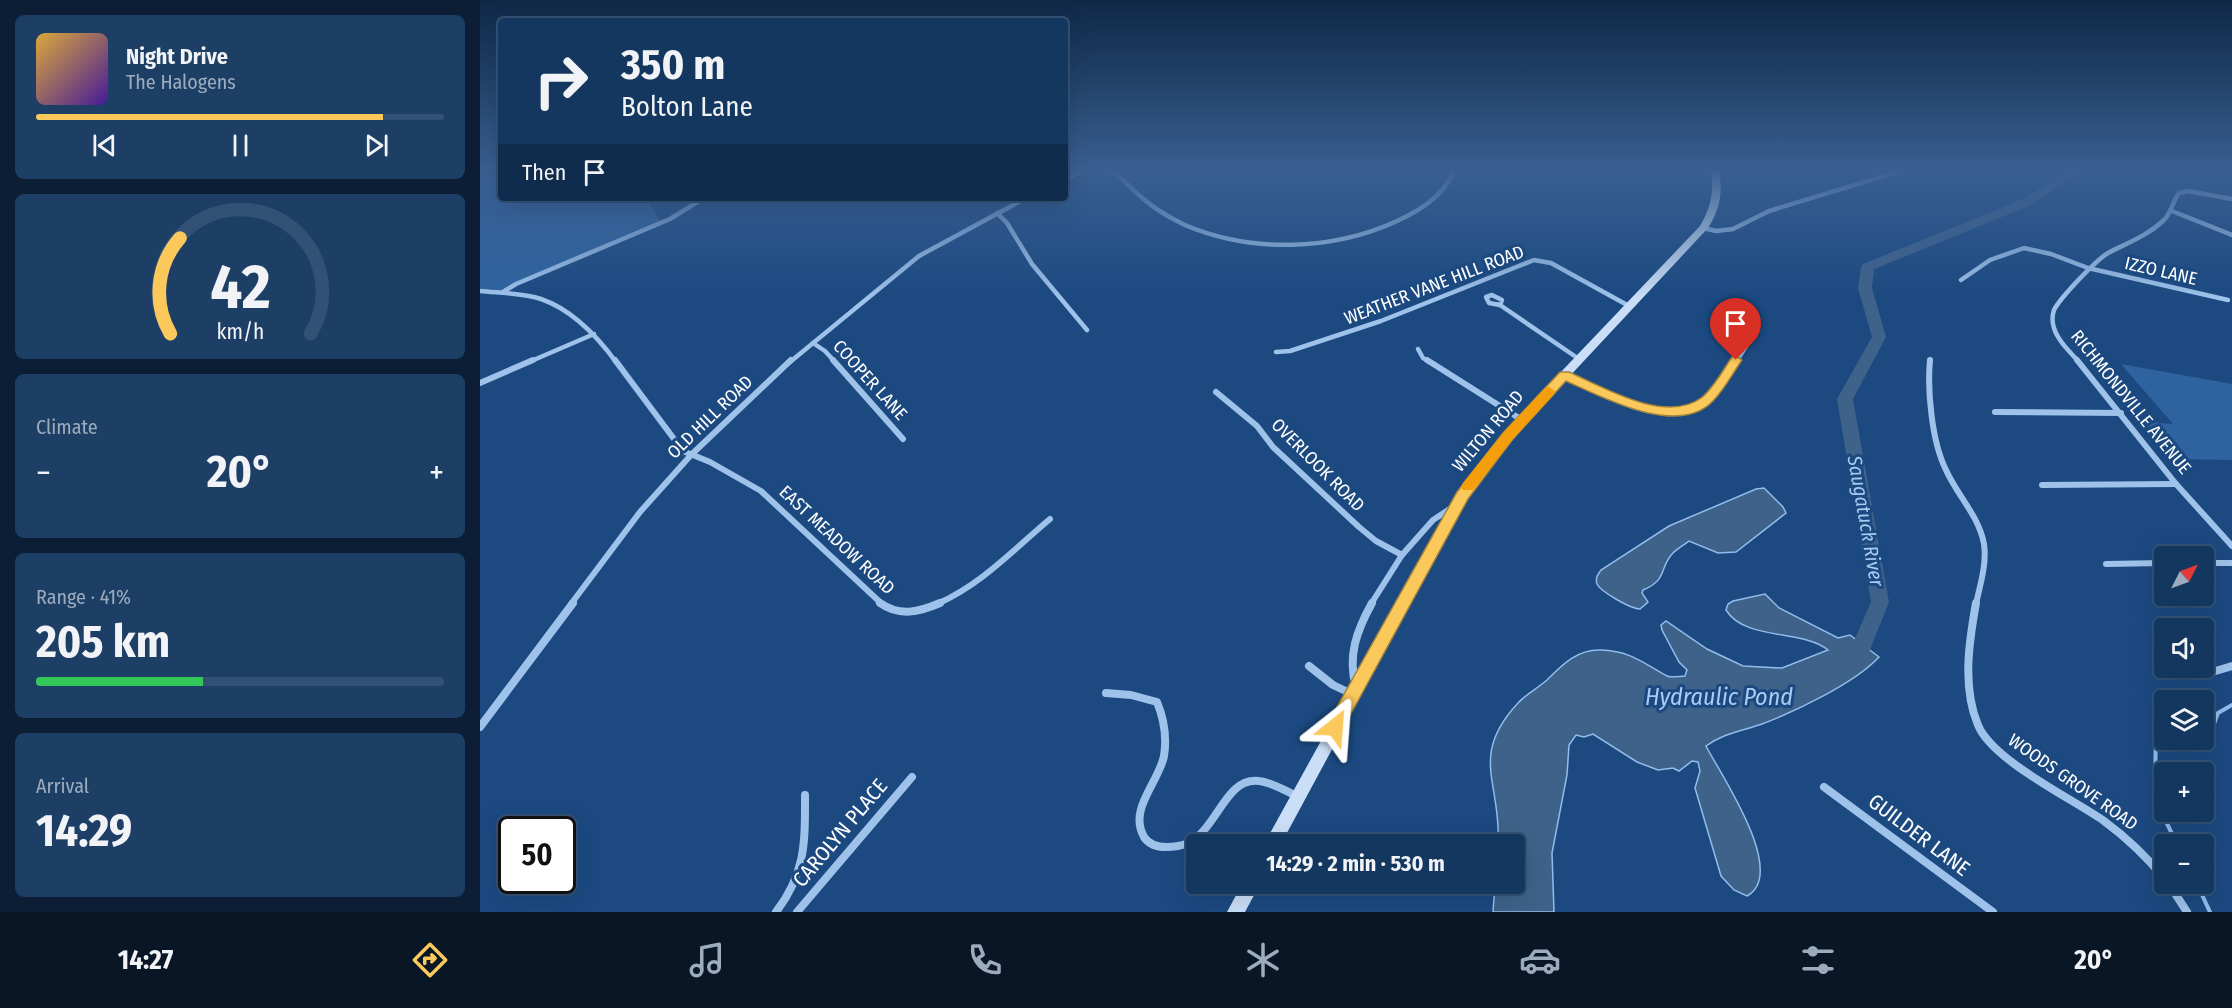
<!DOCTYPE html>
<meta charset="utf-8">
<style>
:root{--surface:#143760;--page:#1d3f66;--text:#f1f3f6;--muted:#9dacbd;--line:#335175;--accent:#fbc95b}
body{margin:0;font-family:"Fira Sans Condensed",sans-serif;background:var(--page);color:var(--text);height:100vh;display:flex;flex-direction:column;font-size:22px;white-space:nowrap}
*{box-sizing:border-box;margin:0}
p{font-size:20px;color:var(--muted)}
.icon{flex:none;width:33px;height:33px;fill:none;stroke:currentColor;stroke-width:2;stroke-linecap:round;stroke-linejoin:round}
.map{position:relative;flex:1;overflow:hidden}
.details{display:flex;flex-direction:column;gap:15px;padding:15px;background:#0b1e35;width:480px}
.details>*{flex:none}
.hud{position:absolute;left:18px;top:18px;width:570px;height:183px;border-radius:6px;box-shadow:0 6px 24px #0002,0 0 0 2px var(--line);background:#143760;color:var(--text);overflow:hidden}
.needle{width:39px;rotate:48deg}
.tools{position:absolute;left:1674px;top:546px;display:grid;gap:12px}
.tools a{display:grid;place-items:center;width:60px;height:60px;border-radius:6px;background:var(--surface);box-shadow:0 6px 24px #0002,0 0 0 2px var(--line);font-size:30px}
.speed{position:absolute;left:18px;top:816px;display:flex;gap:12px;font-size:30px;font-weight:700;text-align:center}
.speed>*{display:grid;place-content:center;width:78px;height:78px;border-radius:50%;background:var(--surface);box-shadow:0 6px 24px #0002,0 0 0 2px var(--line);line-height:1}
.speed .limit{border:3px solid #111;border-radius:9px;background:#fff;color:#111}
.pin{position:absolute;display:grid;place-items:center;width:51px;height:51px;color:#fff;margin:-62px -26px;border-radius:50% 50% 50% 0;rotate:-45deg;box-shadow:0 0 6px #0007}
.pin .icon{rotate:45deg}
.me{position:absolute;width:66px;margin:-33px;rotate:28deg;stroke-linejoin:round;filter:drop-shadow(0 0 4px #0008)}
.turn{display:flex;align-items:center;gap:21px;height:126px;padding:0 24px;font-size:27px}
.turn .icon{width:78px;height:78px;stroke-width:2.5}
.turn b{display:block;font-size:42px;line-height:51px}
.then{display:flex;align-items:center;height:57px;padding:0 24px;background:#0003;gap:12px;font-size:22px}
.big{font-size:45px;font-weight:700;line-height:1.1}
.details .tile{flex:1;display:flex;flex-direction:column;justify-content:center;gap:9px;min-width:0;padding:0 21px;border-radius:9px;background:var(--page)}
.details .dial{align-items:center;gap:0}
.dial svg{height:156px;overflow:visible;fill:none;stroke:var(--line);stroke-width:7;stroke-linecap:round;text-anchor:middle}
.dial text{fill:var(--text);stroke:none}
.song{display:flex;align-items:center;gap:18px}
.cover{width:72px;height:72px;border-radius:9px;background:linear-gradient(135deg,hsl(40 70% 55%),hsl(260 70% 35%))}
.played{height:6px;border-radius:3px;background:linear-gradient(90deg,var(--accent) 85%,var(--line) 85%)}
.keys{display:flex;justify-content:space-around;direction:ltr}
.heat{display:flex;justify-content:space-between;align-items:center;font-size:33px;direction:ltr}
.charge{height:9px;border-radius:4px;background:linear-gradient(90deg,#34c759 41%,var(--line) 0)}
.trip{position:absolute;left:706px;top:834px;width:339px;height:60px;border-radius:6px;background:var(--surface);box-shadow:0 6px 24px #0002,0 0 0 2px var(--line);font-weight:700;line-height:60px;text-align:center}
.menu{display:flex;height:96px;justify-content:space-around;align-items:center;background:#081626;color:var(--muted)}
.menu .icon{width:42px;height:42px}
.menu .active{color:var(--accent)}
.menu b{font-size:27px;color:var(--text)}
main{display:flex;flex:1;min-height:0}
.map>svg:first-child{display:block}
.green{fill:#2e639f}
.water{fill:#3f628a;stroke:#91bdec;stroke-width:1.5}
.lines{fill:none;stroke-linecap:round;stroke-linejoin:round}
.stream{stroke:#91bdec;stroke-width:4}
.river{fill:#3f628a;fill-rule:evenodd}
.minor-far2{stroke:#9ec2ea;stroke-width:4.5}
.minor-far1{stroke:#9ec2ea;stroke-width:6}
.minor{stroke:#9ec2ea;stroke-width:8}
.secondary{fill:#cadef7;fill-rule:evenodd}
.route{fill:#fbc95b;stroke:#a3833b;stroke-width:1.5}
.slow{fill:#f59e0b}
.labels{text-anchor:middle;stroke-width:6;stroke-linejoin:round;paint-order:stroke}
.street-label{font-size:18px;fill:#fff;stroke:#1b4980}
.water-label{font-size:20px;font-style:italic;fill:#a9ccf2;stroke:#1b4980}
.near-street-label{font-size:21px;fill:#fff;stroke:#1b4980}
.near-water-label{font-size:24px;font-style:italic;fill:#a9ccf2;stroke:#1b4980}
</style>
<main>
<section class="details">
<div class="tile">
<div class="song"><i class="cover"></i><div><b>Night Drive</b><p>The Halogens</p></div></div>
<div class="played"></div>
<div class="keys"><svg class="icon" aria-label="previous" viewBox="0 0 24 24"><path d="M18 5L8 12l10 7zM5 5v14"/></svg><svg class="icon" aria-label="pause" viewBox="0 0 24 24"><path d="M8 5v14M16 5v14"/></svg><svg class="icon" aria-label="next" viewBox="0 0 24 24"><path d="M6 5l10 7-10 7zM19 5v14"/></svg></div>
</div>
<div class="tile dial"><svg viewBox="0 0 100 80">
<path d="M14 69A42 42 0 1 1 86 69"/>
<path d="M14 69A42 42 0 0 1 19 20" stroke="#fbc95b"/>
<text x="50" y="56" font-size="32" font-weight="700">42</text>
<text x="50" y="72" font-size="11">km/h</text>
</svg></div>
<div class="tile"><p>Climate</p>
<div class="heat"><a>−</a><b class="big">20°</b><a>+</a></div>
</div>
<div class="tile"><p>Range · 41%</p><b class="big">205 km</b><div class="charge"></div></div>
<div class="tile"><p>Arrival</p><b class="big">14:29</b></div>
</section>
<div class="map">
<svg width="1752" height="912" viewBox="0 0 1752 912">
<rect width="100%" height="100%" fill="#1b4980"/>
<!-- green -->
<g class="green">
<path d="M0 171H21V198H166L182 223 21 292 0 291Z"/>
<path d="M1641 364 1752 384V460L1691 459 1659 421 1693 424Z"/>
</g>
<!-- water -->
<g class="water">
<path d="M1284 488 1303 507 1306 513 1256 552 1238 553 1209 541C1204 545 1198 548 1193 553 1179 567 1188 580 1163 590L1162 593 1168 602 1160 609C1151 609 1121 592 1117 584 1115 578 1118 574 1121 570L1189 526 1276 489Z"/>
<path d="M1285 594 1299 608 1358 638 1370 635 1399 657C1375 683 1316 711 1282 724 1262 731 1244 733 1226 746 1239 772 1309 873 1267 896L1254 890 1241 876 1215 788 1220 771 1218 762 1212 761 1199 771 1193 768 1178 770 1157 762 1113 734 1104 737 1096 735 1089 745 1087 775 1072 853 1074 912H1013L1015 884H1035V844H1018C1022 783 988 757 1038 703 1046 694 1058 688 1067 680 1082 665 1097 649 1121 650 1151 651 1163 663 1187 676 1191 678 1200 676 1205 676L1207 670 1199 662 1182 630 1181 625 1186 621 1227 649 1263 666 1302 668 1348 650C1323 629 1265 641 1246 610L1248 604 1253 601Z"/>
</g>
<g class="lines">
<!-- stream -->
<g class="stream">
<path d="M1684 716 1676 718 1675 799 1697 844"/>
<path d="M1724 730 1732 729 1738 713 1752 705"/>
<path d="M1717 884 1730 912"/>
</g>
<!-- river -->
<path class="river" d="M1589 171H1602L1551 205 1394 269 1392 288 1406 337 1373 399 1409 602 1385 662 1371 669 1364 666 1361 660 1364 654 1370 650 1391 602 1357 399 1392 337 1378 288 1381 267 1383 264 1543 199Z"/>
<!-- minor-far2 -->
<g class="minor-far2">
<path d="M632 171C642 178 650 187 659 195 673 208 688 217 705 225 771 253 852 251 917 221 941 210 963 196 974 171"/>
<path d="M585 179 604 171"/>
<path d="M1692 211 1752 235"/>
<path d="M517 213 527 223 552 264 607 330"/>
<path d="M1223 228 1236 231 1253 229 1289 211 1420 171"/>
<path d="M1481 280 1510 260 1544 248 1571 254 1608 268 1748 300"/>
<path d="M0 291C19 293 43 293 61 299 93 310 117 336 136 362"/>
<path d="M23 292 36 284 190 219 224 198"/>
<path d="M1012 295 1022 300 1020 305 1009 303 1006 297Z"/>
<path d="M1020 305 1099 359"/>
<path d="M333 343 345 351 355 362"/>
<path d="M938 349 943 358 949 362"/>
<path d="M796 352 810 351 901 321 1054 260 1071 263 1149 306"/>
<path d="M49 362 114 334"/>
<path d="M310 362 439 256 546 198"/>
<path d="M1256 362 1277 329"/>
<path d="M1599 362C1590 352 1578 341 1574 328 1572 322 1572 316 1574 310 1580 298 1616 260 1628 253 1647 243 1667 236 1684 220 1692 212 1692 202 1699 193L1708 191 1752 199"/>
</g>
<!-- minor-far1 -->
<g class="minor-far1">
<path d="M135 360 203 451 230 462 281 491 402 604"/>
<path d="M353 360 423 439"/>
<path d="M947 360 1042 420"/>
<path d="M1450 360C1447 391 1452 442 1466 470 1477 495 1499 516 1504 544 1507 564 1500 585 1496 604"/>
<path d="M1597 360 1696 484 1752 546"/>
<path d="M1084 375C1118 392 1176 425 1215 408 1234 399 1246 378 1257 360"/>
<path d="M0 383 53 360"/>
<path d="M736 392 777 426 793 447 879 527 896 541 922 555 953 520 976 505"/>
<path d="M1515 412 1641 413"/>
<path d="M1562 485 1696 484"/>
<path d="M1724 563H1752"/>
<path d="M1626 564 1684 563"/>
<path d="M91 604 160 512 211 455 311 360"/>
<path d="M457 604C502 584 533 550 570 519"/>
<path d="M891 604 922 555"/>
</g>
<!-- minor -->
<g class="minor">
<path d="M400 603C420 617 439 612 460 603"/>
<path d="M1496 603C1489 642 1482 687 1498 725 1512 760 1591 798 1624 821 1647 838 1666 856 1684 878"/>
<path d="M829 666 853 685 872 694"/>
<path d="M1732 672 1752 666"/>
<path d="M876 687C867 656 877 630 892 603"/>
<path d="M626 693 651 695 677 702C684 719 687 737 684 756 679 782 648 809 664 837 671 848 686 848 698 846 736 841 742 776 779 781 792 782 805 791 817 796"/>
<path d="M0 727 93 603"/>
<path d="M1344 787 1513 912"/>
<path d="M1689 884 1707 912"/>
<path d="M296 912C326 873 325 842 325 795"/>
<path d="M317 912 432 777"/>
</g>
<!-- secondary -->
<g class="secondary">
<path d="M1231 171H1239C1243 193 1240 209 1228 228L1046 423 987 499 801 844H784L978 493 1038 417 1220 226C1231 208 1234 192 1231 171Z"/>
<path d="M762 884H780L765 912H747Z"/>
</g>
</g>
<!-- sky -->
<linearGradient id="sky" x2="0" y2="1"><stop stop-color="#0f2846"/><stop offset="0.57" stop-color="#395f91"/><stop offset="1" stop-color="#395f91" stop-opacity="0"/></linearGradient>
<rect width="1752" height="298" fill="url(#sky)"/>
<!-- route -->
<path class="route" d="M1256 356 1262 360C1253 373 1244 390 1233 401 1198 438 1122 397 1086 381L1032 440 988 499 861 732 855 735 849 732 846 727 849 721 977 492 1023 433 1080 372H1089C1123 387 1185 424 1221 398 1233 389 1243 370 1252 357Z"/>
<!-- slow -->
<path class="slow" d="M1069 387 1075 391 1074 394 1032 440 993 490H983L981 487 983 483 1023 433 1065 388Z"/>
<g class="labels">
<!-- street labels -->
<g class="street-label">
<text transform="translate(1681 271) rotate(13)" y="6">IZZO LANE</text>
<text transform="translate(954 285) rotate(-21)" y="6">WEATHER VANE HILL ROAD</text>
<text transform="translate(390 380) rotate(48)" y="6">COOPER LANE</text>
<text transform="translate(1651 402) rotate(51)" y="6">RICHMONDVILLE AVENUE</text>
<text transform="translate(230 417) rotate(-44)" y="6">OLD HILL ROAD</text>
<text transform="translate(1008 431) rotate(-50)" y="6">WILTON ROAD</text>
<text transform="translate(838 465) rotate(45)" y="6">OVERLOOK ROAD</text>
<text transform="translate(357 540) rotate(43)" y="6">EAST MEADOW ROAD</text>
<text transform="translate(1593 782) rotate(35)" y="6">WOODS GROVE ROAD</text>
</g>
<!-- water labels -->
<g class="water-label">
<text transform="translate(1386 521) rotate(80)" y="7">Saugatuck River</text>
</g>
<!-- near-street labels -->
<g class="near-street-label">
<text transform="translate(360 833) rotate(-50)" y="7">CAROLYN PLACE</text>
<text transform="translate(1439 835) rotate(37)" y="7">GUILDER LANE</text>
</g>
<!-- near-water labels -->
<g class="near-water-label">
<text x="1239" y="705">Hydraulic Pond</text>
</g>
</g>
</svg>
<div class="tools">
<a><svg class="needle" viewBox="-14 -14 28 28"><path d="M0-13l5 13h-10z" fill="#e53935"/><path d="M0 13l5-13h-10z" fill="#9dacbd"/></svg></a>
<a><svg class="icon" aria-label="sound" viewBox="0 0 24 24"><path d="M4 9h4l5-4v14l-5-4H4zM17 9q2 3 0 6"/></svg></a>
<a><svg class="icon" aria-label="layers" viewBox="0 0 24 24"><path d="M12 4l9 5-9 5-9-5zM3 14l9 5 9-5"/></svg></a>
<a>+</a>
<a>−</a>
</div>
<div class="speed"><div class="limit">50</div></div>
<div class="pin" style="left:1256px;top:360px;background:#d93025"><svg class="icon" aria-label="arrive" viewBox="0 0 24 24"><path d="M6 21V4h12l-3 4 3 4H6"/></svg></div>
<svg class="me" style="left:855px;top:727px" viewBox="-20 -20 40 40"><path d="M0-17L14 15 0 8-14 15z" fill="#fbc95b" stroke="#fff" stroke-width="4"/></svg>
<div class="trip">14:29 · 2 min · 530 m</div>
<div class="hud">
<div class="turn"><svg class="icon" aria-label="right" viewBox="0 0 24 24"><path d="M7 20v-9h11M14 6l5 5-5 5"/></svg><div><b>350 m</b>Bolton Lane</div></div>
<div class="then">Then<svg class="icon" aria-label="arrive" viewBox="0 0 24 24"><path d="M6 21V4h12l-3 4 3 4H6"/></svg></div>
</div>
</div>
</main>
<nav class="menu">
<b>14:27</b>
<svg class="icon active" aria-label="directions" viewBox="0 0 24 24"><path d="M12 3l9 9-9 9-9-9zM9 14v-3h6M13 9l2 2-2 2"/></svg>
<svg class="icon" aria-label="music" viewBox="0 0 24 24"><path d="M9 18V5l10-2v13"/><circle cx="6" cy="18" r="3"/><circle cx="16" cy="16" r="3"/></svg>
<svg class="icon" aria-label="phone" viewBox="0 0 24 24"><path d="M5 4h4l2 5-3 2q2 4 5 5l2-3 5 2v4C11 20 4 13 5 4z"/></svg>
<svg class="icon" aria-label="climate" viewBox="0 0 24 24"><path d="M12 3v18M4 7l16 10M4 17L20 7"/></svg>
<svg class="icon" aria-label="car" viewBox="0 0 24 24"><path d="M5 17H2v-5l4-1 3-4h7l3 4 3 1v5h-3M9 17h6M6 11h13"/><circle cx="7" cy="17" r="2"/><circle cx="17" cy="17" r="2"/></svg>
<svg class="icon" aria-label="filters" viewBox="0 0 24 24"><path d="M4 7h16M4 17h16"/><circle cx="9" cy="7" r="2"/><circle cx="15" cy="17" r="2"/></svg>
<b>20°</b>
</nav>
